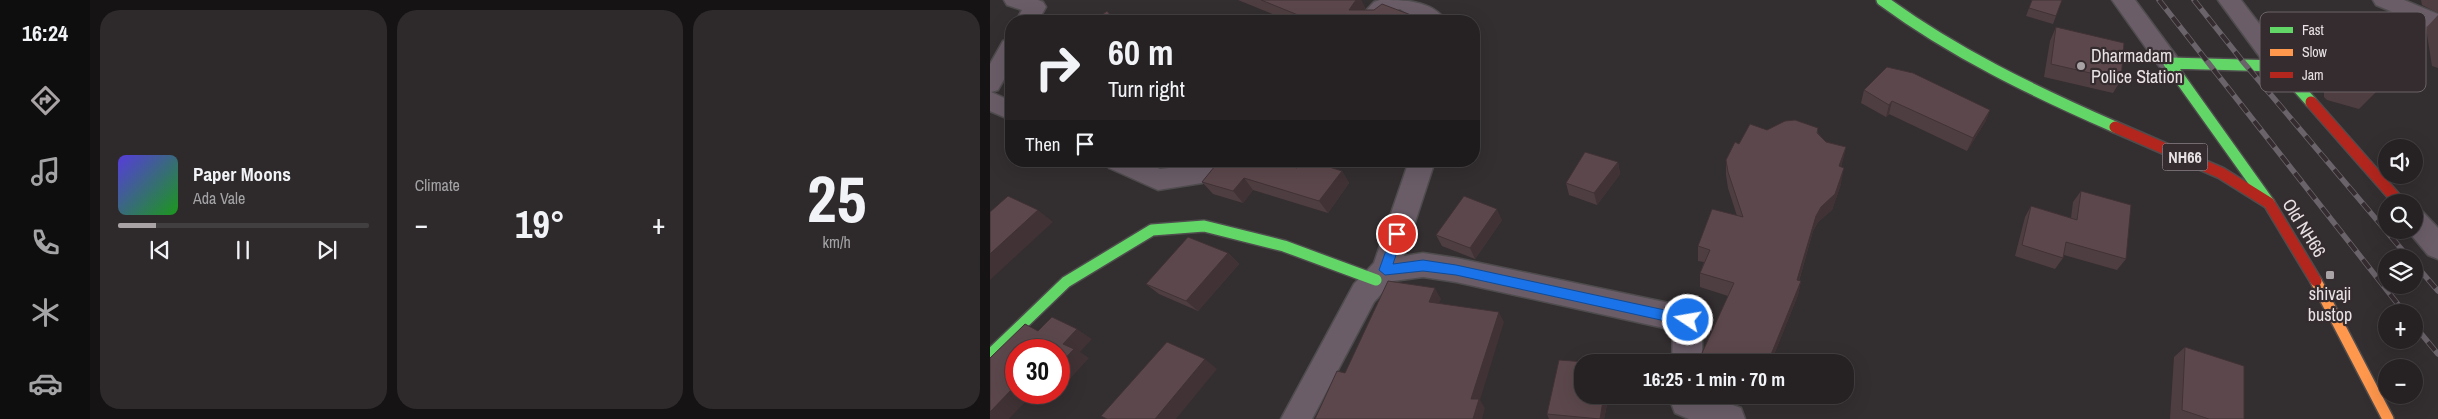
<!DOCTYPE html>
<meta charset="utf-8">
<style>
:root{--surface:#262224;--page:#2e2a2c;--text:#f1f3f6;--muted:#a4a4a6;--line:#423f41;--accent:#a9a3a5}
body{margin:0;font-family:"Archivo Narrow",sans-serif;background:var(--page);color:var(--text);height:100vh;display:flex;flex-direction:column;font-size:19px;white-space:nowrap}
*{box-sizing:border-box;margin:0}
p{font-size:16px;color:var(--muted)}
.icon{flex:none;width:28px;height:28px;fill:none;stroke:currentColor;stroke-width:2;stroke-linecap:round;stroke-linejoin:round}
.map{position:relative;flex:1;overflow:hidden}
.side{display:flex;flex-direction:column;gap:10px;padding:10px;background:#151314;width:900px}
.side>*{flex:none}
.guide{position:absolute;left:15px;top:15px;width:475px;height:152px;border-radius:20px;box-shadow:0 5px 20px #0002,0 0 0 1px var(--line);background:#262224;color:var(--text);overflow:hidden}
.controls{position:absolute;left:1388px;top:139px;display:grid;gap:10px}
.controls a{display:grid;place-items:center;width:45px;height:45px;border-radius:50%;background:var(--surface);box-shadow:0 5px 20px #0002,0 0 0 1px var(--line);font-size:25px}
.speed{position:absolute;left:15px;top:339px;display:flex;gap:10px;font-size:25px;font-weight:700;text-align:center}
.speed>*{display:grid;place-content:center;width:65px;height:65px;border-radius:50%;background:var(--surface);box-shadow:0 5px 20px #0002,0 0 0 1px var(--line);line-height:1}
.speed .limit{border:8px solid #d22;background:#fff;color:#111}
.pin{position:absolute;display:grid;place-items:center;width:42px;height:42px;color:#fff;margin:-21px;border:2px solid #fff;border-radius:50%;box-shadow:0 1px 5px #0007}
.me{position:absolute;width:55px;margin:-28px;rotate:282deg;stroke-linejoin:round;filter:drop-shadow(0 0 4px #0008)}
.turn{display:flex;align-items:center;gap:18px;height:105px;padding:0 20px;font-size:22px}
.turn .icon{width:65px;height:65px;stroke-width:2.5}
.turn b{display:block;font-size:35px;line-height:42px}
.then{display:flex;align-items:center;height:48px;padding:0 20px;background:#0003;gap:10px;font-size:19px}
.big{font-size:38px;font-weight:700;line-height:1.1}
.side .widget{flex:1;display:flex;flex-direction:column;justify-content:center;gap:8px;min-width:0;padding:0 18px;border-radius:20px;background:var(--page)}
.side .dial{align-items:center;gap:0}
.dial b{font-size:65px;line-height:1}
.song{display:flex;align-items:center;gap:15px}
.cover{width:60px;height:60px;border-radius:8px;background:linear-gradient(135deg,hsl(250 70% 55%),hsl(120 70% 35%))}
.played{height:5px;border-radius:2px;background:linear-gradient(90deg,var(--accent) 15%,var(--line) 15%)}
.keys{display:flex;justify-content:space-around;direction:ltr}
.heat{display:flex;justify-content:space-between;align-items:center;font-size:28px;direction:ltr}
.side .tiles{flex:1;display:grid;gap:10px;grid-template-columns:repeat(3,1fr)}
.trip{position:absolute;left:584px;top:354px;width:280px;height:50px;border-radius:20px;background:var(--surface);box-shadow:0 5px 20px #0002,0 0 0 1px var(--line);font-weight:700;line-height:50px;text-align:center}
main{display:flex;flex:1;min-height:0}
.menu{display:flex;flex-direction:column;width:90px;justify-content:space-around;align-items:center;background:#0f0e0e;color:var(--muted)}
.menu .icon{width:35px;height:35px}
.menu .on{color:var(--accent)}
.menu b{font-size:22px;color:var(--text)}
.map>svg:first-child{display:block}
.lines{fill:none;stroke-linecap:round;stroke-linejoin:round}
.street-casing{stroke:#4f4c4d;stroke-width:3}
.fast-casing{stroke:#4f4c4d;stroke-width:14}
.slow-casing{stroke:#4f4c4d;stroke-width:14}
.jam-casing{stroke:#4f4c4d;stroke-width:14}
.street{fill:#6a5d68;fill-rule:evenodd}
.fast{stroke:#63d668;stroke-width:11}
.slow{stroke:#ff974d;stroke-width:11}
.jam{stroke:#b3261e;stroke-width:11}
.rail-casing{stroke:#6a646a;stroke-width:5.5}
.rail{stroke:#352c30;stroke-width:4;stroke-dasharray:11;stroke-linecap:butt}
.wall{fill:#4f3e41}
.shaded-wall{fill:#403235}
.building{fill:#5c484c;stroke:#403235}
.route{fill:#1a73e8;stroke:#114b97}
.poi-dot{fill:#a9a3a5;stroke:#352c30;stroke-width:2}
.labels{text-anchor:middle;stroke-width:4.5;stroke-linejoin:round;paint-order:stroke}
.shield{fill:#352c30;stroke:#b2abae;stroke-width:1}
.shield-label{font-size:16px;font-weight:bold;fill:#e8e2e4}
.poi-label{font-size:18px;fill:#e8e2e4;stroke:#352c30;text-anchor:start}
.street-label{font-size:18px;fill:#e8e2e4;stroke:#352c30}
.key{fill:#352c30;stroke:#6b6366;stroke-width:1}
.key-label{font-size:14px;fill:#e8e2e4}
</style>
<main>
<nav class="menu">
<b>16:24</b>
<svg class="icon on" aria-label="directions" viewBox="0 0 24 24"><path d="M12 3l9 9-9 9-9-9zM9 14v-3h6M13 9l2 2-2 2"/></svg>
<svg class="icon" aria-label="music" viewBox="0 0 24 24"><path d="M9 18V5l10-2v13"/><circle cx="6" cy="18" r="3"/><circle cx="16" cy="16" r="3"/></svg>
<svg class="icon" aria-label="phone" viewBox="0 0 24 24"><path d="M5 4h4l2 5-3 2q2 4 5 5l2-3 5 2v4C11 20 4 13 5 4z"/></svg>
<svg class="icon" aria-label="climate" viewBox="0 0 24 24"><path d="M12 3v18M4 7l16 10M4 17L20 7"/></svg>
<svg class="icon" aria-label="car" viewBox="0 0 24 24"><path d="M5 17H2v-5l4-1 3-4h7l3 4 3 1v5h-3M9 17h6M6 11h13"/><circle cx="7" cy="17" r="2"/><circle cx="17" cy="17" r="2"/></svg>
</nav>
<section class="side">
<div class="tiles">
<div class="widget">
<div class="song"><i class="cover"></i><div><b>Paper Moons</b><p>Ada Vale</p></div></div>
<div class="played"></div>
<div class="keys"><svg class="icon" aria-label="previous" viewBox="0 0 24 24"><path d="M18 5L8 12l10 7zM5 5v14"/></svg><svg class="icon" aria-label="pause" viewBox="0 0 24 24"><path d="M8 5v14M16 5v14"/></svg><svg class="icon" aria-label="next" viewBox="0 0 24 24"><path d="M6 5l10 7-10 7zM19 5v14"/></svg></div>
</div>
<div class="widget"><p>Climate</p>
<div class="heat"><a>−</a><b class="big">19°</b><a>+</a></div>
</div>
<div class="widget dial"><b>25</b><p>km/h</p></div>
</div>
</section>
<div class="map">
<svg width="1448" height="419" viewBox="0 0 1448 419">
<rect width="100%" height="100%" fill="#332e30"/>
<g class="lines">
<!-- street casing -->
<g class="street-casing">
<g id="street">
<path d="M14 0H48L53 2 56 7 48 21H26L32 10 17 5Z"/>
<path d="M390 0C414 0 442 0 456 21H429L410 9 400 12 390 21H366L384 2Z"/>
<path d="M1122 0H1145L1187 57 1191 63 1187 69 1179 71 1171 69Z"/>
<path d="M1228 0H1251L1297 60 1301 66 1297 72 1289 74 1281 72Z"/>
<path d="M1383 0H1414L1448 14V31L1386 5Z"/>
<path d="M21 39V67L8 90 1 92 21 101V120L0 111V64L13 41Z"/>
<path d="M116 161H153L170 169 197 166 203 161H233L230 168 212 183 168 190 119 168Z"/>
<path d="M419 161H445L414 256 433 253 466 258 698 307 708 311 712 320V362H682L683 330 466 282 433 277 403 281 384 302 322 419H291L364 284 384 263Z"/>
<path d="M1424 209 1433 212 1448 228V259L1438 255 1417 230H1424Z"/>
<path d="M681 395H715L751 408 755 419H699L685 413 681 403Z"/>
</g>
</g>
<!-- fast casing -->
<g class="fast-casing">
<g id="fast">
<path d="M892 0C964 53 1043 91 1125 127"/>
<path d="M1279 203 1179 63 1289 66 1321 102"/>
<path d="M0 355 76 282 162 230 214 226 294 246 386 280"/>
</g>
</g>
<!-- slow casing -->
<g class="slow-casing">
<path id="slow" d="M1326 281 1398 419"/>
</g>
<!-- jam casing -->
<g class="jam-casing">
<g id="jam">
<path d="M1321 102 1409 202"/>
<path d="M1125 127 1231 173 1279 203 1326 281"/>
</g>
</g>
<!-- street -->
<use href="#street" class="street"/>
<!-- fast -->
<use href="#fast" class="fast"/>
<!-- slow -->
<use href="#slow" class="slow"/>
<!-- jam -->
<use href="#jam" class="jam"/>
<!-- rail casing -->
<g class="rail-casing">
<g id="rail">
<path d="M1169 0 1414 312"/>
<path d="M1204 0 1254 63 1419 258"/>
<path d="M1424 263 1448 291"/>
<path d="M1424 325 1448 354"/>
</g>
</g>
<!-- rail -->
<use href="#rail" class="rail"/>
</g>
<!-- wall -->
<g class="wall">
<path d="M248 0H371L375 8 374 10 424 21H300Z"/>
<path d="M1042 0 1066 16 1063 24 1036 16Z"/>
<path d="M1431 0H1448V13L1432 5Z"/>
<path d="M1448 15V68L1442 66 1436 28Z"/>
<path d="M1066 27 1131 80 1123 93 1054 77 1060 41Z"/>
<path d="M1349 51 1386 92 1369 109 1337 100 1334 97V68Z"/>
<path d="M874 90 1000 110 995 122 977 151 899 114 896 117 871 103Z"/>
<path d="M828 128V133L836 142 856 147 851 167V184L842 210 828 222 823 231 809 281H811L808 295 781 362H712V353L738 296 710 287V273L714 262 708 261V246L747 216 738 188 736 175V160L749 144 777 130Z"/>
<path d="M628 162 630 174 607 205 579 195 576 183Z"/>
<path d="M307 168 352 171 359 183 338 213 263 190 253 203 223 194 212 182Z"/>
<path d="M1091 191 1136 259 1127 270 1074 255 1073 258 1065 269 1025 256 1035 217 1041 206 1081 218 1083 202Z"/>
<path d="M512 220 485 259 452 246 446 235Z"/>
<path d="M238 253 249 264 208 311 169 294 156 284Z"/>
<path d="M1195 347 1254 419H1180L1184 357Z"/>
<path d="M592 395H619L614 419H559L557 414Z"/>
</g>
<!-- shaded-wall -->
<g class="shaded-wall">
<path d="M366 0H371L375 8 366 21 359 10Z"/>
<path d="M315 15 318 21H315L313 17Z"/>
<path d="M421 15 424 21H415Z"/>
<path d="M902 101 899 114 896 117 899 105Z"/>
<path d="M1000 110 995 122 977 151 983 138Z"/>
<path d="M856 147 852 163 845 181 849 166Z"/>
<path d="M628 162 630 174 607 205 604 193Z"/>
<path d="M854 168 851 184 842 210 828 222 823 231 805 294 807 280 826 216 831 207Z"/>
<path d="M352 171 359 183 338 213 329 201Z"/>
<path d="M254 178 263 190 253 203 243 191Z"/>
<path d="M507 209 512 220 485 259 480 248Z"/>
<path d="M48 210 63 222 0 280V254Z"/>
<path d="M238 253 249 264 208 311 196 301Z"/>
<path d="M811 281 808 295 781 362H778Z"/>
<path d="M445 288 451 299 445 313 439 302Z"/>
<path d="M509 312 514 322 490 400 495 408 492 419H483L481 399Z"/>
<path d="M87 329 102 339 90 352 99 358 69 391V365L73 344Z"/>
<path d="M215 359 227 369 186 419H165Z"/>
<path d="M24 387 26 388V392H67L56 404 41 396 19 419H0V412Z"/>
<path d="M614 395H619L614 419H610Z"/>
</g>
<!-- building -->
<g class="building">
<path d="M271 0H366L359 10H384L392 4 421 15 415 21H332L315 15 313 17Z"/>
<path d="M1042 0H1072L1066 16 1039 8Z"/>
<path d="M117 11 125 21H104Z"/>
<path d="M1066 27 1134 43 1131 80 1061 64Z"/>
<path d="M897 67 923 73 1000 110 983 138 902 101 899 105 874 90Z"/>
<path d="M805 120 828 128 827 133 836 142 856 147 849 166 854 168 845 194 831 207 826 216 807 280 811 281 778 362H736L712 353 744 283 710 273 720 250 708 246 722 209 753 217 738 172 736 160 745 142 749 144 760 124 777 130 795 121Z"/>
<path d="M595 152 628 162 604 193 576 183Z"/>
<path d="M229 161H284L307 168 312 161H320L352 171 329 201 254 178 243 191 212 182Z"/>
<path d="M1091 191 1141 205 1136 259 1076 242 1073 258 1032 245 1041 206 1087 220Z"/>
<path d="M18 196 48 210 0 254V212Z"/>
<path d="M474 196 507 209 480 248 446 235Z"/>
<path d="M198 237 238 253 196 301 156 284Z"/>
<path d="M398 281 445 288 439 302 509 312 481 399H489L483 419H325L347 371 355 373Z"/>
<path d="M62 317 87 329 73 344 84 349 69 365V350H26V388L24 387 0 412V358L35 324 48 331Z"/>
<path d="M177 342 215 359 165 419H117L111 416Z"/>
<path d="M1195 347 1254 366V419H1219L1192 410Z"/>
<path d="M569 360 596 362H592V395H614L610 419 557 414Z"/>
<path d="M34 392H42L39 396Z"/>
</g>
<!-- route -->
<path class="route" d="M407 229 413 234 403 264 433 260 466 265 698 315 704 320 698 326 466 275 433 271 395 275 389 270 402 234Z"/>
<!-- markers -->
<g class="poi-dot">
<circle cx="1091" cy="66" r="5"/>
<rect x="1335" y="270" width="10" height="10" rx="2.5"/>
</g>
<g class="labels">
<!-- shield labels -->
<rect class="shield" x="1172.5" y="143.5" width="45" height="27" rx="4"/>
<g class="shield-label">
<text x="1195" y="163">NH66</text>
</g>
<!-- poi labels -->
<g class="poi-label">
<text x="1101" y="62">Dharmadam<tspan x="1101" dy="21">Police Station</tspan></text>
<text x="1340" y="300" text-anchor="middle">shivaji<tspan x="1340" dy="21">bustop</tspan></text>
</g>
<!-- street labels -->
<g class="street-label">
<text transform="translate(1314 228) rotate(58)" y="6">Old NH66</text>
</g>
</g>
<!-- legend -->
<rect x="1270" y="12" width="166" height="80" rx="8" class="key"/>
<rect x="1280" y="27" width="23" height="6" fill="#63d668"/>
<rect x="1280" y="49" width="23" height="7" fill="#ff974d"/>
<rect x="1280" y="72" width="23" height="6" fill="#b3261e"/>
<g class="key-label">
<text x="1312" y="35">Fast</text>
<text x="1312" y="57">Slow</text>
<text x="1312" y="80">Jam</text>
</g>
</svg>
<div class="controls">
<a><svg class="icon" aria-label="sound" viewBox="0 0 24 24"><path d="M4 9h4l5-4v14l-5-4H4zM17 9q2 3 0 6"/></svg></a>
<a><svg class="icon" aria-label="search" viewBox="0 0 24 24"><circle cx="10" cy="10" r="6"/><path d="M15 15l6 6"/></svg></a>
<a><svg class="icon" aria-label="layers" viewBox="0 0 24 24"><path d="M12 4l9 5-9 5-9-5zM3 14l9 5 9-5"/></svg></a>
<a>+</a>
<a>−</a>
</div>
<div class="speed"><div class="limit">30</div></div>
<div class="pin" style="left:407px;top:234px;background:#d93025"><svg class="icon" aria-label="arrive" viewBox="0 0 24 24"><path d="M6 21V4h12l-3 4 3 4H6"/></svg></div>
<svg class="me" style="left:698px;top:320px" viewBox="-20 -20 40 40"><circle r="17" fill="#1a73e8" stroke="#fff" stroke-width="3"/><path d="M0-11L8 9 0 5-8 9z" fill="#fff"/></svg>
<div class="trip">16:25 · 1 min · 70 m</div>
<div class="guide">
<div class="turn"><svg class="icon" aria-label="right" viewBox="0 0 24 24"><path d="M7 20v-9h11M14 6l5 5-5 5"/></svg><div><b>60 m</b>Turn right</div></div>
<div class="then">Then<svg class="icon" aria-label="arrive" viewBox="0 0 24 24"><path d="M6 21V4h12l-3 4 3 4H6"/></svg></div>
</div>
</div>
</main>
